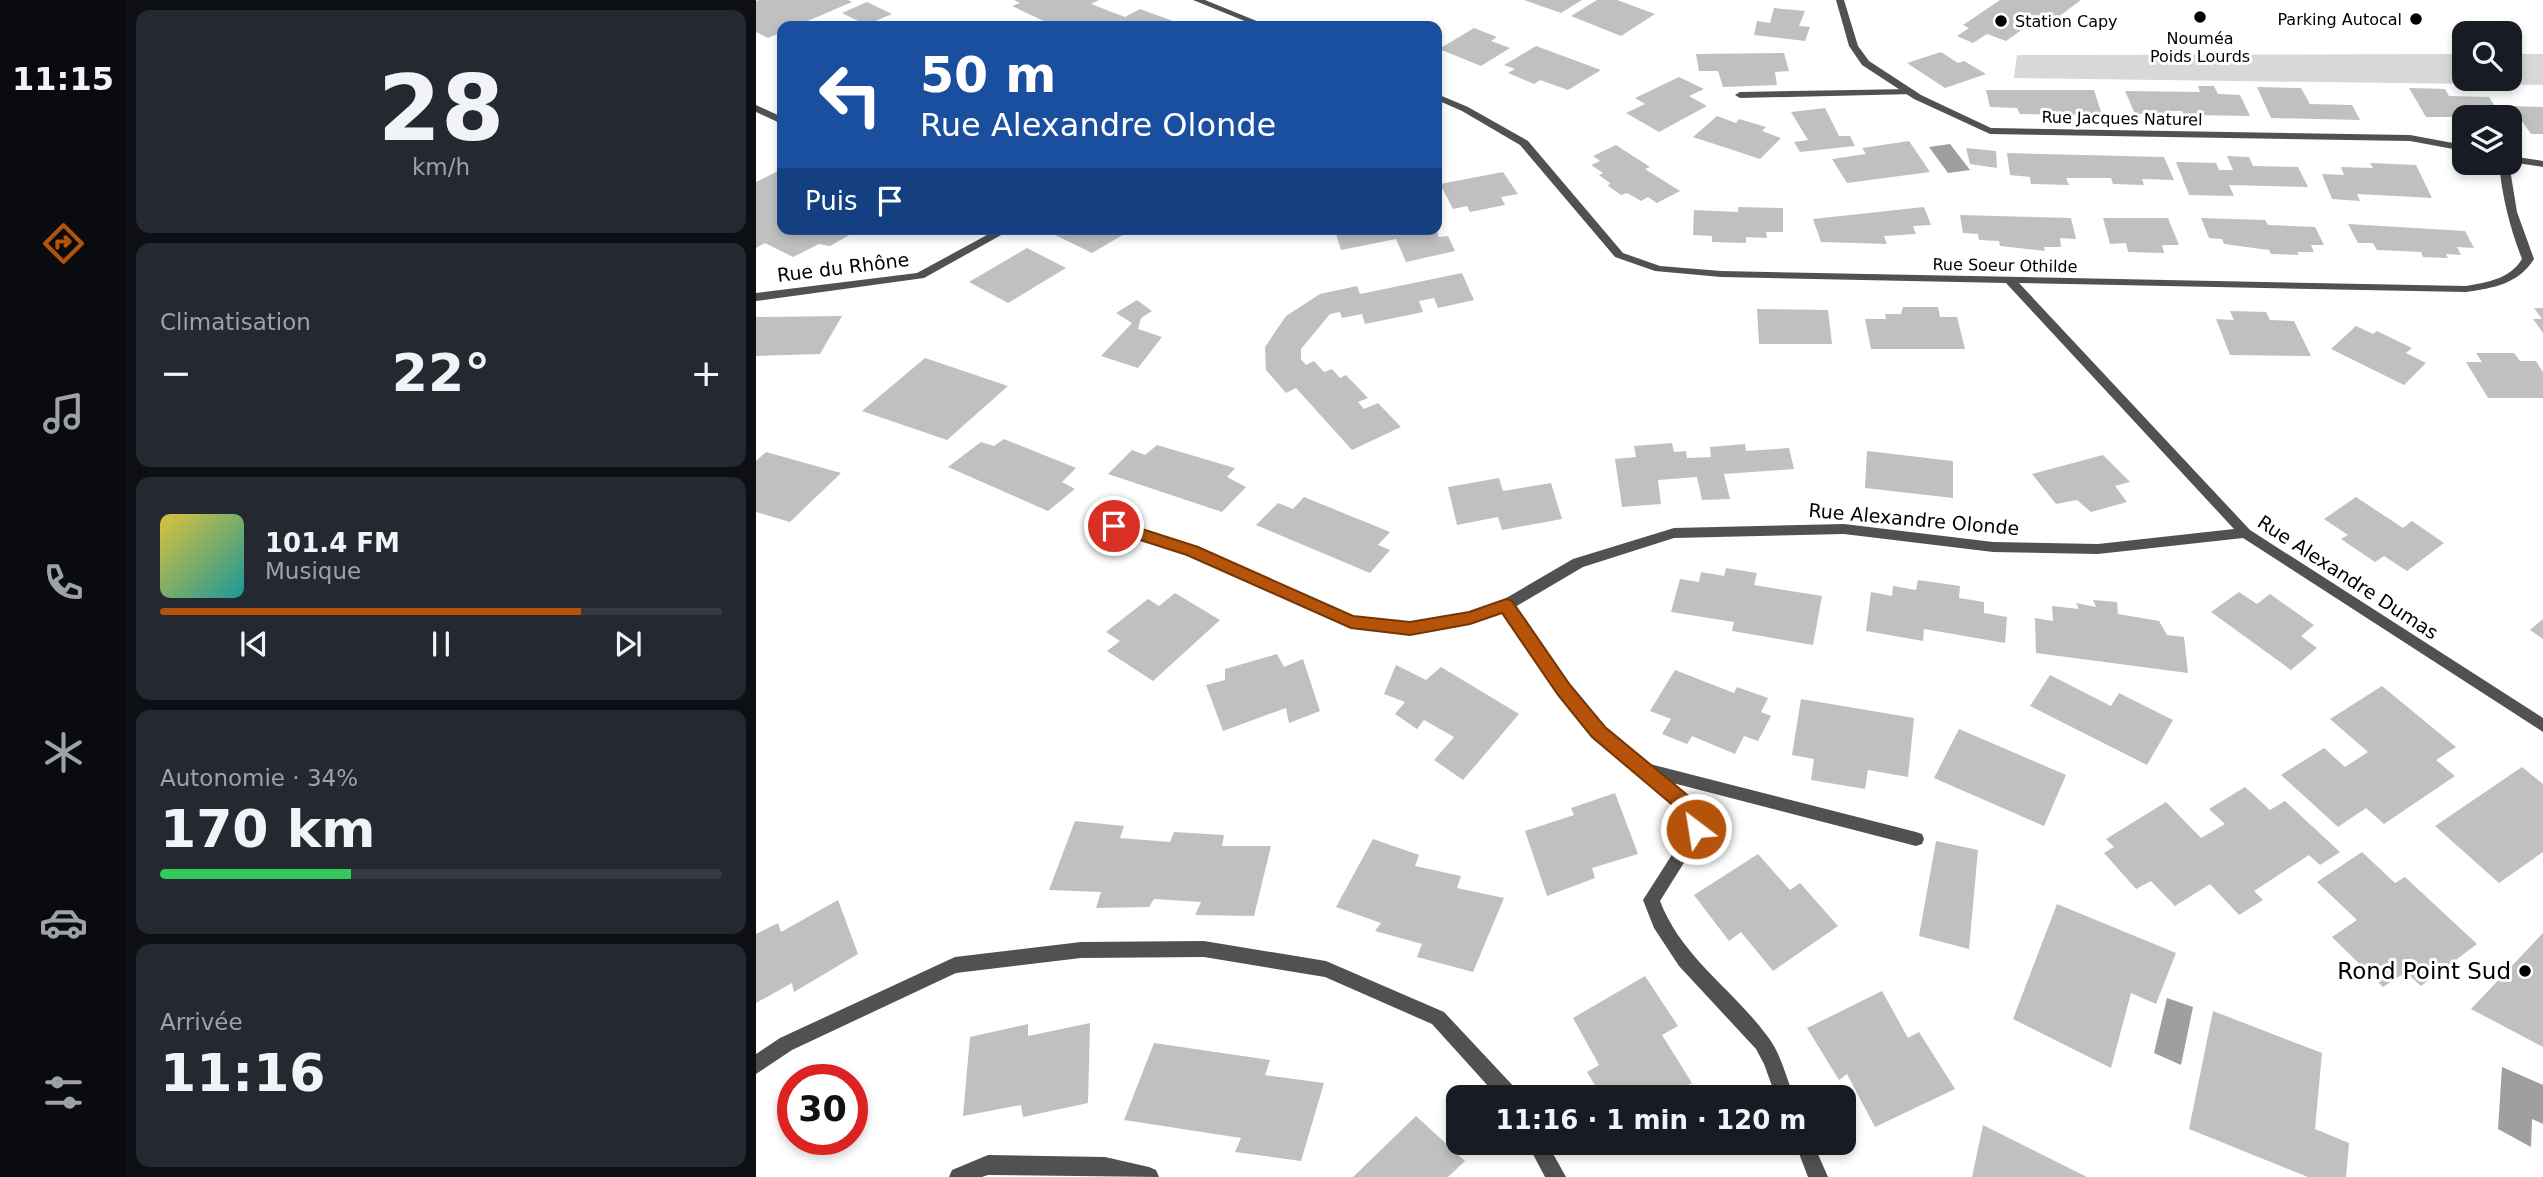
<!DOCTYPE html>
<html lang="fr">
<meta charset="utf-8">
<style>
:root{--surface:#171b24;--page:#242831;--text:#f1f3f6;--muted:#9ea1a6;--line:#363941;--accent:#b45309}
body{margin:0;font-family:"DejaVu Sans",sans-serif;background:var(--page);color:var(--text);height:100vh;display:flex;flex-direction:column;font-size:26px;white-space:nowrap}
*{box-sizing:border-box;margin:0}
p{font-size:23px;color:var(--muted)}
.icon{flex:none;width:38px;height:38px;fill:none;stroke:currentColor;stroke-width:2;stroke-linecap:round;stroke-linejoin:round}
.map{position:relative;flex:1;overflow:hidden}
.panel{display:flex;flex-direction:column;gap:10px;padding:10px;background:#0d0f14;width:630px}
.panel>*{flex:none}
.hud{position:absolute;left:21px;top:21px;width:665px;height:214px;border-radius:14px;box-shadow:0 4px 10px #0003;background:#1a4fa0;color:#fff;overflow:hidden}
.tools{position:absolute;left:1696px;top:21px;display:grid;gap:14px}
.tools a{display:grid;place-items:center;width:70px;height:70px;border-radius:14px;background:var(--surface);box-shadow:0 4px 10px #0003;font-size:35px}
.speed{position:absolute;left:21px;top:1064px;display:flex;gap:14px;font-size:35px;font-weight:700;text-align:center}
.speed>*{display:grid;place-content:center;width:91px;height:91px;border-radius:50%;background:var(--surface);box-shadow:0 4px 10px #0003;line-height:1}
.speed .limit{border:10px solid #d22;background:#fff;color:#111}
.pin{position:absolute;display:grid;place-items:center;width:60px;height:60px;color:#fff;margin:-30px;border:4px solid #fff;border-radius:50%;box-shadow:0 2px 7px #0007}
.me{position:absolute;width:77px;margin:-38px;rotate:329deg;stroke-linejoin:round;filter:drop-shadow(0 0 5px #0008)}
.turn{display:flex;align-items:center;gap:24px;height:147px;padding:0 28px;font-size:32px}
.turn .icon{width:91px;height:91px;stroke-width:2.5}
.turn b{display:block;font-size:49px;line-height:60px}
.then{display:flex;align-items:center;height:66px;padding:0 28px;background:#0003;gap:14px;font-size:26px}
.big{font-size:52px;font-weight:800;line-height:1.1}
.panel .widget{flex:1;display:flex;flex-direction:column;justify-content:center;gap:10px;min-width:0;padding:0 24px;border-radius:14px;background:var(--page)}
.panel .dial{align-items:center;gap:0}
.dial b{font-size:91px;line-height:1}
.song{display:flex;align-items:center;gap:21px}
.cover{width:84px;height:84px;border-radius:10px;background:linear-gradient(135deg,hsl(50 70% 55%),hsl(180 70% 35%))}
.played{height:7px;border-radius:4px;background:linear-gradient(90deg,var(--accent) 75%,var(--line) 75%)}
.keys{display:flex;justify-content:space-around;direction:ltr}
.heat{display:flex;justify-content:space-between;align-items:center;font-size:38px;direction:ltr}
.charge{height:10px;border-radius:5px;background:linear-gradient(90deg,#34c759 34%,var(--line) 0)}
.trip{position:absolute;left:690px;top:1085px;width:410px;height:70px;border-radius:14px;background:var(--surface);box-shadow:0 4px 10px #0003;font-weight:800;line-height:70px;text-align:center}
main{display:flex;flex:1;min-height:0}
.tab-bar{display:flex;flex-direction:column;width:126px;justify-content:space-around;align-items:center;background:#090b0e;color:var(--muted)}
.tab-bar .icon{width:49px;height:49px}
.tab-bar .current{color:var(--accent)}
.tab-bar b{font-size:32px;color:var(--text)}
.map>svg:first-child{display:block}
.green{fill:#d8d8d8}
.water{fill:#9f9f9f}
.building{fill:#c0c0c0}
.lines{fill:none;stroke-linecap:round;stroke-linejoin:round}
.service{fill:#515151;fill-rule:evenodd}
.minor{fill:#515151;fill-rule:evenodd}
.route{fill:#b45309;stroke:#753606;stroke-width:2}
.poi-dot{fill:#000;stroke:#fff;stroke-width:2.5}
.labels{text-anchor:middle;stroke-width:6;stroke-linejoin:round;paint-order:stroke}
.far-poi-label{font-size:16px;fill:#000;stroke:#fff;text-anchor:end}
.far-street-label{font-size:16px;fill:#000;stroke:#fff}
.street-label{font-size:19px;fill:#000;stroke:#fff}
.near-poi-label{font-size:23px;fill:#000;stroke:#fff;text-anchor:end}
</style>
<main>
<nav class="tab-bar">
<b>11:15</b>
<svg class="icon current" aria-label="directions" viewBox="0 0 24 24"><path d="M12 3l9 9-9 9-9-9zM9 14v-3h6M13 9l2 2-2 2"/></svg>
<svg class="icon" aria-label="music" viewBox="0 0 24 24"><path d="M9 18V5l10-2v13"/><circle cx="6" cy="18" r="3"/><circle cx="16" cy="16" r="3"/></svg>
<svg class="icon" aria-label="phone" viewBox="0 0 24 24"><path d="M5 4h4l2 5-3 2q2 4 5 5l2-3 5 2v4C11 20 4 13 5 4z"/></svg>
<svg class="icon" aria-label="climate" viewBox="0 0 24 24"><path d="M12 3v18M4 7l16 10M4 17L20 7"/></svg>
<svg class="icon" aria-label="car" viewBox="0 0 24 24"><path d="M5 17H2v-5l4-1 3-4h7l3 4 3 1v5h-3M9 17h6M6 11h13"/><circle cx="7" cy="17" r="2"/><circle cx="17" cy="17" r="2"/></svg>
<svg class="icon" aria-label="filters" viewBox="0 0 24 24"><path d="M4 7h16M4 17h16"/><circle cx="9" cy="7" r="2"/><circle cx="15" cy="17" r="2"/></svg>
</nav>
<section class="panel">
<div class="widget dial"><b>28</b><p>km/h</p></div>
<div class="widget"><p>Climatisation</p>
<div class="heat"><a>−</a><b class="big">22°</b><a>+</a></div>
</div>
<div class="widget">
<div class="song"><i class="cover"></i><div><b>101.4 FM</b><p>Musique</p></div></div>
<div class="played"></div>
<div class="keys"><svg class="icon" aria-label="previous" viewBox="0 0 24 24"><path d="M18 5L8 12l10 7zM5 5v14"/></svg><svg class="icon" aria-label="pause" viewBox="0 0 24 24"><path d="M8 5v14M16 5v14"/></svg><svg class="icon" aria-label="next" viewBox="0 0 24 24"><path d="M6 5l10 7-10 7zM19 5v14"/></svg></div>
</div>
<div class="widget"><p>Autonomie · 34%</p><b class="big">170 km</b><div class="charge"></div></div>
<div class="widget"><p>Arrivée</p><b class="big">11:16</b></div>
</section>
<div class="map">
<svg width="1787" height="1177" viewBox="0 0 1787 1177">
<rect width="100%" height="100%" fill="#fff"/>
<!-- green -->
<path class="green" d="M1708 54V79H1754V54H1787V85L1258 78 1261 55Z"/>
<!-- water -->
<g class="water">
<path d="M1194 144 1214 170 1192 173 1173 147Z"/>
<path d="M1411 998 1437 1007 1425 1065 1398 1053Z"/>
<path d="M1746 1067 1787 1085V1124L1776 1119 1775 1147 1742 1129Z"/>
</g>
<!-- building -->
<g class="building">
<path d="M92 0 96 2 40 26H26V32L12 38 0 32V1L3 0Z"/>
<path d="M258 0H343L335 4 369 17 384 9 417 21 408 26H290L294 24 256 6 264 3Z"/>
<path d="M768 0H826L805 13Z"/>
<path d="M841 0H861L899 14 865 36 815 16Z"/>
<path d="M1244 0H1325L1294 23 1281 19 1250 41 1231 34 1217 43 1201 36 1213 28 1207 25Z"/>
<path d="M111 2 136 14 110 25 86 13Z"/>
<path d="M1018 8 1049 11 1043 26 1054 27 1049 41 998 35 1001 21 1014 23Z"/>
<path d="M718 28 741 37 735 41 754 48 725 66 683 49Z"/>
<path d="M780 46 845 70 812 90 784 80 778 84 752 73 759 69 748 65Z"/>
<path d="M1185 52 1202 63 1208 61 1230 74 1189 88 1151 63Z"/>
<path d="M1028 53 1033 71 1019 72 1021 85 967 87 962 71H943L940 54Z"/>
<path d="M923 77 948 89 933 96 951 106 903 132 870 113 889 104 879 98Z"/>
<path d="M1442 86H1458L1462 94 1484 95 1494 116 1439 115 1442 120H1430L1426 111H1412L1414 114H1379L1369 91 1444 92Z"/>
<path d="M1501 87 1545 88 1554 104 1596 105 1604 120 1515 118Z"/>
<path d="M1653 88 1689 89 1693 96 1733 97 1746 117H1670Z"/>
<path d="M1230 90H1338L1346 115 1264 114 1261 108 1234 107Z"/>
<path d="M1755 106 1787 107V134H1775Z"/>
<path d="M1069 108 1083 136H1094L1099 146 1044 152 1038 142 1052 140 1035 112Z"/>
<path d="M961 116 980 123 983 119 1010 127 1006 131 1025 138 1004 159 937 137Z"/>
<path d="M1153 141 1174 172 1091 183 1076 159 1110 154 1106 148Z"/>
<path d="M860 145 894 167 889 169 924 191 901 203 892 197 885 201 871 193 865 195 851 185 855 184 843 175 847 173 835 165 844 161 837 156Z"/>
<path d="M1210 148 1240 151 1241 168 1214 164Z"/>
<path d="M1251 153 1408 157 1418 180 1386 179 1388 185 1357 184 1355 178H1310L1313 185 1275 184 1274 177 1254 175Z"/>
<path d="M1471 156 1493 157 1497 166 1542 167 1552 187 1473 185 1478 196 1433 195 1420 162 1460 163 1463 170H1477Z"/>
<path d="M1614 163 1660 165 1676 198 1601 194 1604 201 1576 199 1566 174 1588 175 1585 167 1617 168Z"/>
<path d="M26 169V229H104L74 246 63 244 37 257 9 243 0 248V182Z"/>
<path d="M747 172 762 194 745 197 749 205 714 212 711 206 697 209 684 184Z"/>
<path d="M982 207 1027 208V232H1010L1011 238 990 237V243L956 242V236L937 235 938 210 982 212Z"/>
<path d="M1168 207 1175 225 1157 226 1160 234 1128 236 1131 244 1065 242 1057 219Z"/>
<path d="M1204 215 1315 218 1320 239 1304 238 1305 247H1288L1289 251 1244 246 1243 241 1223 240 1222 234 1207 233Z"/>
<path d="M1347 218H1412L1423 245H1406L1408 253 1372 252 1370 243 1354 244Z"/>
<path d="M1445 218 1509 220 1512 225 1559 227 1568 245H1555L1558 252H1541L1543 255 1515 254 1513 250 1468 244 1466 239 1453 238Z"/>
<path d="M1592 224 1709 231 1718 248 1701 247 1705 255 1690 254 1692 258 1667 257 1665 252 1621 250 1617 243H1602Z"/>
<path d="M301 229H377L336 253 295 233Z"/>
<path d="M586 229H680L683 237 692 236 699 251 650 262 640 239 585 250 580 234Z"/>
<path d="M271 248 310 268 252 303 213 282Z"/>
<path d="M706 273 718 300 682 308 678 298 663 301 667 312 609 324 606 314 586 318 584 312 574 314 545 349V359L550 365 558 361 568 372 576 369 584 378 590 375 612 398 602 402 608 409 622 403 645 427 596 450 540 388 530 393 510 370 509 347 530 316 564 294 601 286 604 294Z"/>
<path d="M381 300 396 311 385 318 382 329 406 337 382 368 345 356 376 323 360 313Z"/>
<path d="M1147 307H1182L1184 317H1201L1209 349H1115L1109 319H1130L1129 314H1145Z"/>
<path d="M1778 308H1787V333L1777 319H1786Z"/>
<path d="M1001 309 1072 310 1076 344H1003Z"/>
<path d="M1474 311 1510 312 1514 320 1538 321 1555 356 1474 355 1460 319 1478 320Z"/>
<path d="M86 316 64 354 0 356V317Z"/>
<path d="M1600 326 1617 334 1621 331 1656 348 1650 353 1670 363 1648 385 1575 349Z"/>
<path d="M1720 353H1758L1764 361H1780L1787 372V398H1732L1710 362H1726Z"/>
<path d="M169 358 252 386 191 440 106 411Z"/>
<path d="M248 439 320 468 306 482 319 489 292 511 192 467 225 442 238 446Z"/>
<path d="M916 443 918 452 930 451 931 458 955 457 954 447 989 444 990 451 1033 448 1038 469 968 474 974 499 946 500 941 477 902 480 905 504 866 507 859 459 880 457 878 446Z"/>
<path d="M401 445 479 468 471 477 490 487 466 512 352 474 376 450 389 455Z"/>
<path d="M1111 451 1197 461V498L1109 488Z"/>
<path d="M10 452 85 473 34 522 0 512V461Z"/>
<path d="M1347 455 1374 482 1359 486 1371 502 1335 512 1321 500 1300 504 1276 474Z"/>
<path d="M743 478 747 491 795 483 806 519 746 530 742 517 701 525 692 487Z"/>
<path d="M548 497 634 532 622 545 634 550 614 573 500 525 522 503 537 509Z"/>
<path d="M1600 497 1647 528 1656 521 1688 543 1651 571 1628 556 1619 562 1585 539 1592 535 1568 519Z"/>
<path d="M970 568 1001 573 998 585 1066 596 1057 645 976 631 978 622 915 612 924 579 943 582 945 572 968 576Z"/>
<path d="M1162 580 1204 586 1203 598 1228 602V613L1251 617 1249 643 1168 629 1167 641 1110 631 1115 592 1136 596 1137 586 1160 590Z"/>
<path d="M1483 592 1501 604 1514 594 1558 625 1545 636 1561 648 1535 670 1455 612Z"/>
<path d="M419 593 464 620 397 681 351 651 364 641 350 632 392 599 403 606Z"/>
<path d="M1337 600 1361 602 1362 614 1403 621 1411 635 1428 637 1432 673 1280 653 1279 618 1297 621 1296 606 1323 609 1320 603 1340 607Z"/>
<path d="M1787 619V639L1774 630Z"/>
<path d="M521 654 528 667 547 659 564 711 533 723 530 708 467 731 450 685 469 680V669Z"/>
<path d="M640 665 670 680 685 667 763 714 707 780 678 760 698 737 668 720 661 729 639 714 649 702 628 694Z"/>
<path d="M919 670 978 693 981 687 1012 698 1005 712 1015 716 1002 741 988 736 979 754 936 736 931 744 906 734 915 719 894 711Z"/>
<path d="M1294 675 1355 706 1363 693 1417 720 1391 765 1274 706Z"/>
<path d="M1626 686 1700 747 1680 760 1699 776 1628 824 1610 808 1582 827 1525 775 1568 748 1589 767 1612 752 1574 719Z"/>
<path d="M1045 699 1158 718 1152 777 1112 770 1109 789 1055 780 1058 759 1036 755Z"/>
<path d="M1203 729 1310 775 1288 826 1178 778Z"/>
<path d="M1766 767 1787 784V852L1743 883 1679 826Z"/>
<path d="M1489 787 1514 810 1529 801 1584 852 1564 865 1553 855 1498 891 1507 900 1483 915 1454 884 1419 906 1395 881 1380 889 1348 853 1358 847 1350 839 1410 802 1445 838 1469 824 1453 809Z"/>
<path d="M859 793 882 854 836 868 839 878 791 896 769 831 818 815 815 808Z"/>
<path d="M319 821 368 826 364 838 414 842 418 832 468 835 466 846H515L498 916 439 915 445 902 398 899 393 907 340 908 345 892 293 890Z"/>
<path d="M617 839 663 855 659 866 705 876 701 888 748 898 717 972 661 957 666 944 619 931 625 923 580 907Z"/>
<path d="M1180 841 1222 850 1213 949 1163 936Z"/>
<path d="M1606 852 1639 883 1649 877 1721 944 1665 986 1650 972 1627 987 1576 937 1601 920 1561 882Z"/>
<path d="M1002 854 1034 890 1044 883 1082 926 1017 971 985 932 973 941 938 895Z"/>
<path d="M82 900 102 954 38 992 36 983 0 1003V934L22 923 25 932Z"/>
<path d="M1301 904 1420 953 1400 1004 1375 993 1355 1068 1257 1019Z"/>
<path d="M1787 933V1047L1715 1009Z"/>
<path d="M889 976 922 1026 906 1035 936 1083 912 1097H846L831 1072 843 1065 817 1018Z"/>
<path d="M1126 991 1152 1038 1163 1032 1199 1089 1119 1127 1091 1074 1083 1080 1051 1028Z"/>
<path d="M1457 1011 1566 1053 1559 1129 1593 1143 1590 1177H1552L1433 1129Z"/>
<path d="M334 1023 332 1103 267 1117 265 1105 207 1116 214 1037 272 1024V1036Z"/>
<path d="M398 1043 514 1060 509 1075 568 1083 545 1161 479 1152 485 1138 368 1120Z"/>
<path d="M660 1116 709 1161 692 1177H597Z"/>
<path d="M1227 1125 1331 1177H1216Z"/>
</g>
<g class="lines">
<!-- service -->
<path class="service" d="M1155 89 1160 92 1158 94 984 98 979 95 984 92Z"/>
<!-- minor -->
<g class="minor">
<path d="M437 0H449L513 26H501Z"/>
<path d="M1080 0H1088L1102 46 1113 61 1165 95 1235 128 1654 135 1708 145V151L1654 141 1234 134 1158 99 1106 65 1093 46Z"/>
<path d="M681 94 712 107 772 141 867 253 904 266 965 271 1710 286C1732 282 1754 279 1766 259 1754 228 1746 197 1743 163H1753L1761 212 1778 259C1762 284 1738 288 1710 292L1263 283 1494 530 1787 718V732L1487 538 1342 554 1237 552 1088 534 918 538 827 567 759 607 813 686 847 728 890 763 1160 832 1166 834 1168 839 1166 844 1160 846 913 782 940 804 949 829 904 901C926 958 977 989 1012 1037 1025 1054 1030 1077 1038 1097H1020L1008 1064 1000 1049 923 966 898 928 887 900 933 828 927 813 837 736 803 694 747 612 714 623 655 635 595 628 431 555 353 529 351 526 353 523 358 521 441 547 597 617 655 623 713 613 745 601 817 559 918 528 1088 524 1237 542 1342 544 1478 529 1250 283 965 277 899 271 859 257 764 145 706 111 681 100Z"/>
<path d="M0 105 26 117V124L0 112Z"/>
<path d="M1754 156 1787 161V167L1754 162Z"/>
<path d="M242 229H256L168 278 0 301V293L161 273Z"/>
<path d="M448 941 570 961 688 1012 761 1090 763 1097H742L676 1024 569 977 448 957 325 958 200 973 36 1050 0 1074V1054L24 1038 199 957 325 942Z"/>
<path d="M771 1143H791L810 1177H789Z"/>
<path d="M1039 1143H1057L1072 1177H1052Z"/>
<path d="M232 1155 349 1157 393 1167 400 1170 403 1177 232 1175 226 1177H193L196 1170Z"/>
</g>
</g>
<!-- route -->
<path class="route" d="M358 520 442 547 597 616 654 622 713 612 750 599 756 601 814 685 849 727 941 803 950 829 947 834H934L926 813 836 737 802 695 746 613 714 624 654 635 595 628 431 555 353 530V522Z"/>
<!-- markers -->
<g class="poi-dot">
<circle cx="1444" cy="17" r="7"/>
<circle cx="1660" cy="19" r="7"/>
<circle cx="1245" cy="21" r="7"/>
<circle cx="1769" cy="971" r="7"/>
</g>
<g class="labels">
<!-- far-poi labels -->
<g class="far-poi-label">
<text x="1646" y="25">Parking Autocal</text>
<text x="1259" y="27" text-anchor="start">Station Capy</text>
<text x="1444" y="44" text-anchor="middle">Nouméa<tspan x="1444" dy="18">Poids Lourds</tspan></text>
</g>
<!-- far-street labels -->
<g class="far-street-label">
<text transform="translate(1366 118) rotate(1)" y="6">Rue Jacques Naturel</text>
<text transform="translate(1249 265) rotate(1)" y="6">Rue Soeur Othilde</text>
</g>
<!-- street labels -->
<g class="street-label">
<text transform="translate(87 267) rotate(-7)" y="7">Rue du Rhône</text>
<text transform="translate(1158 519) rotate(5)" y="7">Rue Alexandre Olonde</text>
<text transform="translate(1592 577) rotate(33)" y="7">Rue Alexandre Dumas</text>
</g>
<!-- near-poi labels -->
<g class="near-poi-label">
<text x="1755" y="979">Rond Point Sud</text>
</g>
</g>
</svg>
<div class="tools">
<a><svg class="icon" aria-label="search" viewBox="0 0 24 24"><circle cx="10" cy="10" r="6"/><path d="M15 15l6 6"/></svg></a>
<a><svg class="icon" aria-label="layers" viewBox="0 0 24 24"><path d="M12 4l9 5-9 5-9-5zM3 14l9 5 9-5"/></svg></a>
</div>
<div class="speed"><div class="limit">30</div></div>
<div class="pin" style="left:358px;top:526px;background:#d93025"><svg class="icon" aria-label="arrive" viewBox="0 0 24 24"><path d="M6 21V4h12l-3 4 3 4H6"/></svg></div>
<svg class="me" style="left:940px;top:829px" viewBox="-20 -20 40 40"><circle r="17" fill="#b45309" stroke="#fff" stroke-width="3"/><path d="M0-11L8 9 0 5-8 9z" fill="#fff"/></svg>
<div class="trip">11:16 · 1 min · 120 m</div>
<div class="hud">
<div class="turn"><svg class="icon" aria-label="left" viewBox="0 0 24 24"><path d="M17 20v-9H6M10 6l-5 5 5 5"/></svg><div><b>50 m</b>Rue Alexandre Olonde</div></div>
<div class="then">Puis<svg class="icon" aria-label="arrive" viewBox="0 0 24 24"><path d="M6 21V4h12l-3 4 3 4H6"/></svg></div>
</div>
</div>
</main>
